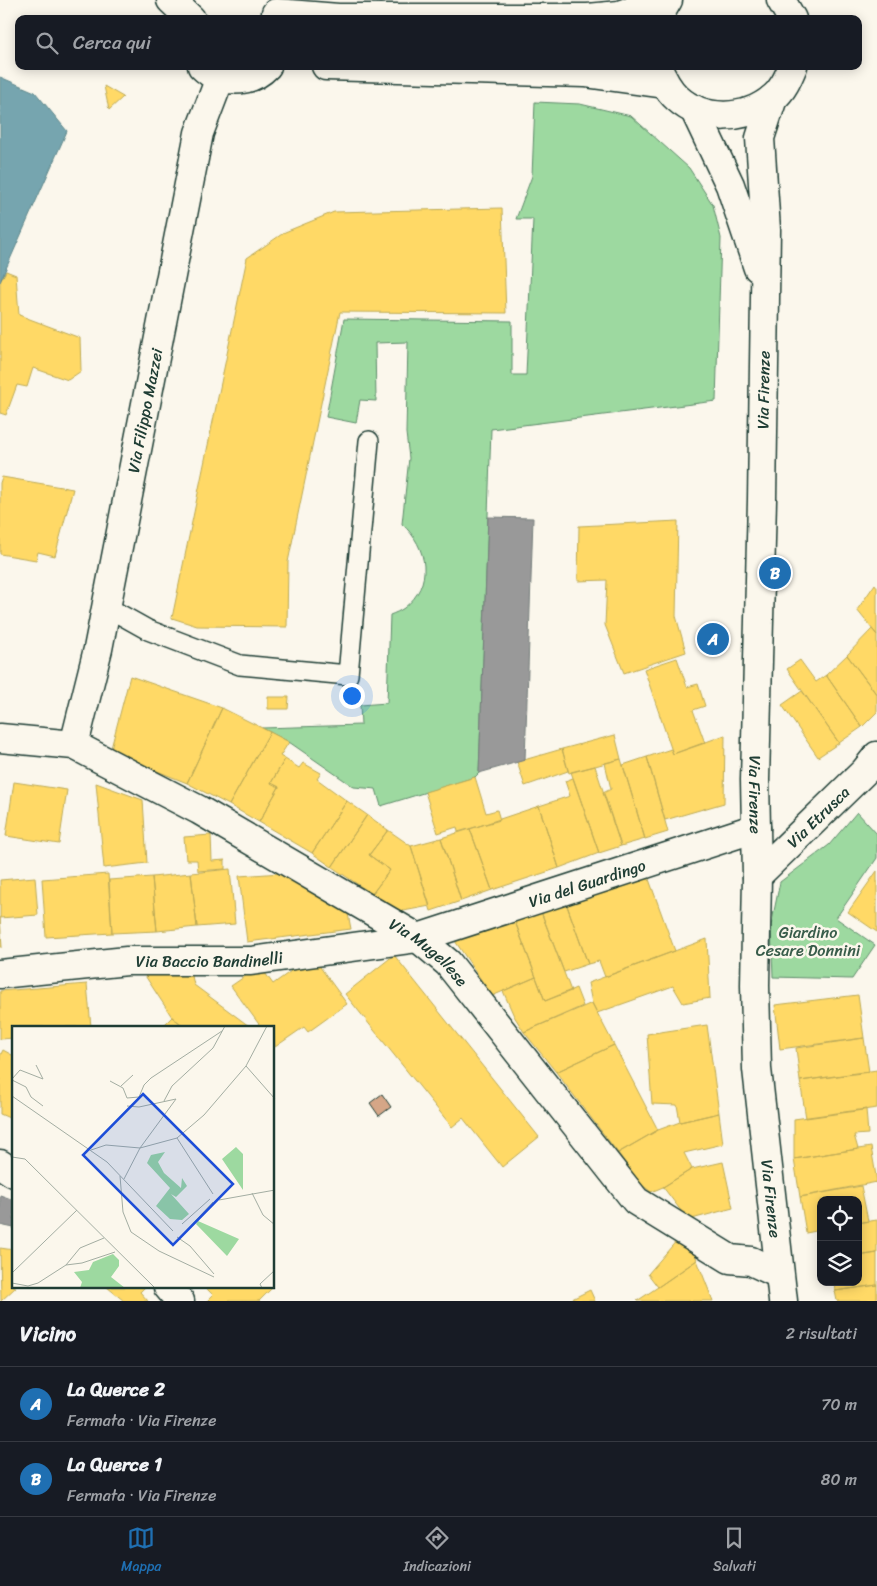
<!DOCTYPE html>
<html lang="it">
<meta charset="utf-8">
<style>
body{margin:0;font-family:Sriracha,sans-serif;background:#242831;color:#f1f3f6}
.controls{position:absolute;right:15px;bottom:15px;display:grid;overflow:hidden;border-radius:10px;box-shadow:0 2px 12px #0003}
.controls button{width:45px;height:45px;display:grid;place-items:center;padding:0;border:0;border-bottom:1px solid #363941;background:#171b24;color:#f1f3f6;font:25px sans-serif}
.you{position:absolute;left:351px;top:695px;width:18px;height:18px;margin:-12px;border:4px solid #fff;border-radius:50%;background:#1a73e8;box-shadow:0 0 0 8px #1a73e833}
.badge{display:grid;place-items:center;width:32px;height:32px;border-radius:50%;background:#1f6fb2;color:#fff;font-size:16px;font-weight:700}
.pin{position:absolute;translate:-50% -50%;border:2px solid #fff;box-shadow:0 1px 5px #0006}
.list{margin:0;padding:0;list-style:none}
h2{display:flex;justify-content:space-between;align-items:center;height:65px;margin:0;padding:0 20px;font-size:21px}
h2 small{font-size:16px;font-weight:400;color:#9ea1a6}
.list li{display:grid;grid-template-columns:32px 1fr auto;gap:15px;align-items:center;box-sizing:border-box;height:75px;padding:0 20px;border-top:1px solid #363941}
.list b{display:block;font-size:19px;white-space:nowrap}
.list p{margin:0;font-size:16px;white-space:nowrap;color:#9ea1a6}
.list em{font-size:16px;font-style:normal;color:#9ea1a6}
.icon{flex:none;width:28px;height:28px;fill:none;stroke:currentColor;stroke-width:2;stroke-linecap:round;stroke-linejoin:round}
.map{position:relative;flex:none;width:877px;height:1301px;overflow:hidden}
.search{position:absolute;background:#171b24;box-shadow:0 2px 12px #0003;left:15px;right:15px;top:15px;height:55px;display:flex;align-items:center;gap:12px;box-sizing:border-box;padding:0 18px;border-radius:10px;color:#9ea1a6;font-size:19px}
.sheet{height:215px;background:#171b24}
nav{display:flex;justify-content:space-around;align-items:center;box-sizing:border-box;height:70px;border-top:1px solid #363941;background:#171b24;font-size:14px;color:#9ea1a6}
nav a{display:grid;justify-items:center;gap:2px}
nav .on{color:#1f6fb2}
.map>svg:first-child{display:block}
.green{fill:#9dd9a0;stroke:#5e8b6a}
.homes{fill:#ffd966;stroke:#bcaa57}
.public{fill:#76a5af;stroke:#5c868a}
.industry{fill:#999;stroke:#747d7b}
.building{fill:#d5a687;stroke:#1f3d34}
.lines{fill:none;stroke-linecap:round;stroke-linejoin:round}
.lane-casing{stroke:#1f3d34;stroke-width:22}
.street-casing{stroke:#1f3d34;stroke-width:31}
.secondary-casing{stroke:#1f3d34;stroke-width:31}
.lane{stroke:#fbf7ec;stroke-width:19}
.street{stroke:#fbf7ec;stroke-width:28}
.secondary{stroke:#fbf7ec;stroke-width:28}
.labels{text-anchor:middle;stroke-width:5;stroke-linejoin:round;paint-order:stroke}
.street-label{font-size:16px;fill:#1f3d34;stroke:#fbf7ec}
.park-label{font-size:16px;fill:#385c4a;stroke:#fbf7ec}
.inset-road{fill:none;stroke:#a3ada2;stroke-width:1}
.view{fill:#1d4ed8;fill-opacity:0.15;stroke:#1d4ed8;stroke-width:2.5}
.inset-edge{fill:none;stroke:#1f3d34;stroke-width:2.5}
</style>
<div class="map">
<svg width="877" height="1301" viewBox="0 0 877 1301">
<rect width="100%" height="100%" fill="#fbf7ec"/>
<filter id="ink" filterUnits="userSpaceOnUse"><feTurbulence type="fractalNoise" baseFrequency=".02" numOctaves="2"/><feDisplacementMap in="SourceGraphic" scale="10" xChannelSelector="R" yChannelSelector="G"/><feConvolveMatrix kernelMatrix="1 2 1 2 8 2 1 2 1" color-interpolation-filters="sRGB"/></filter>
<g filter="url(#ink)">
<!-- green -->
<path class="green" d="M535,102L580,104L631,116L689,168L713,205L721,238L716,401L491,429L479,773L475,777L381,806L376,789L354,787L289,742L262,728L361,725L360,705L387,703L390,615C395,613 400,611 404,608C434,585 428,547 402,524L409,458L406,433L408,342L375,343L376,401L360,400L356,423L326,417L344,319L512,321V375H526L533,219H516L532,176Z
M857,812L877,834V858L836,918L875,945L852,979L773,977L771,926L780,882L829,845Z"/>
<!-- homes -->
<path class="homes" d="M104,86L123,97L109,110Z
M502,208L506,313L340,312L288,562L287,627L197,626L172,618L247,258L285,232L334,212Z
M6,271L16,275L19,315L80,338L81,371L68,380L33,368L27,387L17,385L6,415L0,413V282Z
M2,477L73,489L55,556L38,552L36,560L0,554V483Z
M678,521L676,616L686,652L624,673L605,625L607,580L578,581L579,526Z
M875,584L877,587V635L857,610Z
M872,629L877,635V695L847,655Z
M847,655L877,695V712L862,727L826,675Z
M677,658L687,687L698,684L705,706L693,710L705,743L673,754L644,669Z
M800,660L816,682L826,675L862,727L839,743L787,669Z
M130,676L222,708L187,783L110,752Z
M802,691L839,743L818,757L782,705Z
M268,697H289L288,709H268Z
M222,708L270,732L229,805L187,783Z
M270,732L289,742L280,756L285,759L271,783L279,787L259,822L229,805Z
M615,735L621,759L569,773L562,749Z
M725,735L724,803L665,820L647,757L671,749L673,754Z
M562,749L568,771L525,786L517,762Z
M647,757L668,832L645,839L623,765Z
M285,759L299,768L303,763L321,773L317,779L347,801L312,853L259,822L279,787L271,783Z
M621,759L645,839L621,846L603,793L611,789L605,763Z
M595,766L621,846L599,853L571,772Z
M475,777L486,813L497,810L500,820L458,832L457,827L438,833L425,792Z
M573,778L599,853L559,868L539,806L570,796L565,781Z
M14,782L67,790L59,844L6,836Z
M96,783L143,800L147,863L104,868Z
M347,801L367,815L332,867L312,853Z
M539,806L559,868L492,890L470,829Z
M367,815L388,830L369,855L390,870L372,894L332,867Z
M470,829L492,890L461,901L441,838Z
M388,830L411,846L430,906L398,912L372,894L390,870L369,855Z
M211,835L212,861L225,860V869L198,871L197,860H186L184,837Z
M441,838L461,901L431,911L411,846Z
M230,869L235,924L197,927L191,873Z
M646,871L675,951L605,977L599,961L588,964L565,900Z
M877,871V932L848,912Z
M295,872L346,903L351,929L247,942L239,876Z
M191,873L197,927L157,931L152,877Z
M108,874L112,933L46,937L42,879Z
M35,877L38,915L0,918L2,947H0V880Z
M152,877L157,931L112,933L109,880Z
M565,900L588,964L564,972L540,909Z
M540,909L571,991L545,1001L514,919Z
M514,919L536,977L492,996L453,938Z
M707,939L710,998L683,1003L673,986L597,1013L592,1003L588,983Z
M394,955L539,1137L502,1167L463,1118L452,1127L345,994Z
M312,956L347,1004L308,1032L304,1027L275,1047L274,1027H261L231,986L260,966L273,984Z
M190,967L194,985L249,1026L248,1027H185L172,1017L140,968Z
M536,977L545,1001L576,988L583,1006L524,1032L514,1016L503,991Z
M87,984L91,1027H14V1038L0,1039V991Z
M858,995L864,1038L780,1049L775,1005Z
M592,1003L614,1045L556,1072L524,1032Z
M172,1017L185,1027H162Z
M707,1025L719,1113L680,1122L677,1105L652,1104L647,1034Z
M864,1038L869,1072L800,1081L796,1048Z
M614,1045L658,1130L618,1153L556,1072Z
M3,1050L14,1056V1120L0,1114V1056Z
M877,1070V1108L806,1118L800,1081Z
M866,1109L868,1134L854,1135L858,1149L794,1159V1119Z
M719,1113L723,1144L684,1153L692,1169L663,1187L651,1192L641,1184L618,1153L658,1130L680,1122Z
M871,1147L877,1182L800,1197L794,1159Z
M723,1162L733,1208L688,1220L663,1187L692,1169Z
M861,1186L868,1221L858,1223V1200H821V1230L806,1233L800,1197Z
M877,1220V1253L858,1256V1223Z
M678,1239L694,1251L697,1260L658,1287L648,1274Z
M0,1248L14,1250V1287H16L1,1301Z
M877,1253V1285L835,1291L834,1282H858V1256Z
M697,1260L713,1301H637L658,1287Z
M877,1285V1301H837L835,1291Z
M107,1287H145L140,1292L148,1301H124Z
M205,1287H273L259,1301H207L213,1295Z
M590,1290L595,1301H570V1300Z"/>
<!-- public -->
<path class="public" d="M0,77L35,92L67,131L0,282Z"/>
<!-- industry -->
<path class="industry" d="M488,517L533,518L525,760L479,773Z
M0,1195L14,1200V1228L0,1225Z"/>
<!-- building -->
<path class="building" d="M382,1094L391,1107L379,1116L370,1103Z"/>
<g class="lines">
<defs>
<path id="lane" d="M105,606L148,630L240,665L348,675L369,441"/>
<g id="street">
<path d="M171,0L191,19"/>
<path d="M276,13L338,18H588L619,15L663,0"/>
<path d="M202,66C220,84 250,84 267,66"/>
<path d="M326,66L585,73L665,84"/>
<path id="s1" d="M0,738L74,745L199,810L418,938L448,963L636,1201L730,1259L751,1261L779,1274"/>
<path id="s2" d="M74,745L98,649L199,133L220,78"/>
<path id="s3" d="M757,876L865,771L877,756"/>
<path id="s4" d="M0,974L127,961H251L418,938L756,828"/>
<path d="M0,1164L14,1173"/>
<path d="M168,1287L180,1301"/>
</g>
<g id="secondary">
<path d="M781,0L792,19"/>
<path d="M657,19L668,0"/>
<path d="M657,66C662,78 667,89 677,98C703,122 746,121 773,98C783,90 788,78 793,66"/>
<path id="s5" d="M773,98L760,138L766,230L762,500L755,780L757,876L755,985L757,1069L783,1301"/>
<path d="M694,109L730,185L758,268"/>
</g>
</defs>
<!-- lane casing -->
<use href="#lane" class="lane-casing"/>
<!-- street casing -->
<use href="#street" class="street-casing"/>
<!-- secondary casing -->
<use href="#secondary" class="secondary-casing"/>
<!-- lane -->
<use href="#lane" class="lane"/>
<!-- street -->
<use href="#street" class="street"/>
<!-- secondary -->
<use href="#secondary" class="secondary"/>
</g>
</g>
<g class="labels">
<!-- street labels -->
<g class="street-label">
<text transform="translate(763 390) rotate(-89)" y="6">Via Firenze</text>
<text dy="6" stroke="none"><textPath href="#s2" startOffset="342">Via Filippo Mazzei</textPath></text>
<text dy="6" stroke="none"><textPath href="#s5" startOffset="699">Via Firenze</textPath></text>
<text dy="6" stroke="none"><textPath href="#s3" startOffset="85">Via Etrusca</textPath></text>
<text dy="6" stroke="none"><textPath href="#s4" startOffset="598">Via del Guardingo</textPath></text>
<text dy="6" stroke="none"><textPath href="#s1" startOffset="486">Via Mugellese</textPath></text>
<text dy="6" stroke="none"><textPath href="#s4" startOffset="210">Via Baccio Bandinelli</textPath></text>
<text dy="6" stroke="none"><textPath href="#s5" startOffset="1104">Via Firenze</textPath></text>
</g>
<!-- park labels -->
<g class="park-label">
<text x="808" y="938">Giardino<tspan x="808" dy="18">Cesare Donnini</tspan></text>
</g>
</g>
<!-- overview -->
<g transform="translate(12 1026)">
<rect width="262" height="262" fill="#fbf7ec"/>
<path d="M224,121L231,128V164L210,133ZM153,126L146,136L152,147L169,162L170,152L175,160L164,171L159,168L177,188L170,194L158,193L144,180L158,162L135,137L139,129ZM186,195L227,213L215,230L184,198ZM101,228L107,234V240L99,251L113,262H68L70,256L62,246L77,244L81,236Z" fill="#9dd9a0"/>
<path class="inset-road" d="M234,40L263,73M0,53L8,44L31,53L24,39M0,54L14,61L19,71L31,80M98,55L111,62L115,72L127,71M109,60L121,49M0,70L95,136L161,205M127,71L132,59L139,52L210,5M152,75L160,60L201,22L213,0M165,112L201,168M79,124L94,119L128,122L165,112L192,89L234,40L255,0M0,131L13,133L143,262M108,150L111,186L119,206L147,225L202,251M112,153L128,122L164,73L127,81L115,80M240,167L251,189L263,199M207,174L263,164M170,198L198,173M175,204L201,176M165,211L178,220L202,248M54,239L70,237L103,226M0,247L65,184M0,257L16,260L26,257L54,239L68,222L92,212M250,262L248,258L263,244"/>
<path class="view" d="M131,68L221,158L161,219L71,129Z"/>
<rect width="262" height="262" class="inset-edge"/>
</g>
</svg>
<div class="controls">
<button><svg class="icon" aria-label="locate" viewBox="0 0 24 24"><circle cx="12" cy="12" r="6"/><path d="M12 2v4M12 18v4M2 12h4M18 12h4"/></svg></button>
<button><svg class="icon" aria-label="layers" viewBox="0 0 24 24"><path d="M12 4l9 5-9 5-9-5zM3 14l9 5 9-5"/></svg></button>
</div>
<div class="you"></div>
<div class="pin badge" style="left:713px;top:639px">A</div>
<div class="pin badge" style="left:775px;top:573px">B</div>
<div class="search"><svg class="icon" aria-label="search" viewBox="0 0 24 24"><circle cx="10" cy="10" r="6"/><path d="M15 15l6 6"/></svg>Cerca qui</div>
</div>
<section class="sheet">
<h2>Vicino<small>2 risultati</small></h2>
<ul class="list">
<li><span class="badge">A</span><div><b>La Querce 2</b><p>Fermata · Via Firenze</p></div><em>70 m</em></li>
<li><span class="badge">B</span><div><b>La Querce 1</b><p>Fermata · Via Firenze</p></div><em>80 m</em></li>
</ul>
</section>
<nav>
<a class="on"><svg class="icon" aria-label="map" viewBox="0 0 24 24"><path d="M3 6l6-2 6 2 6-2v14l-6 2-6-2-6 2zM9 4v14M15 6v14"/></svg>Mappa</a>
<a><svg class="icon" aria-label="directions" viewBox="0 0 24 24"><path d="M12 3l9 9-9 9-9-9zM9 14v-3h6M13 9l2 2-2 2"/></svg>Indicazioni</a>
<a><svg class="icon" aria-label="saved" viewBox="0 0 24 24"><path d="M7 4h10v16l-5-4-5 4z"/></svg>Salvati</a>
</nav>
